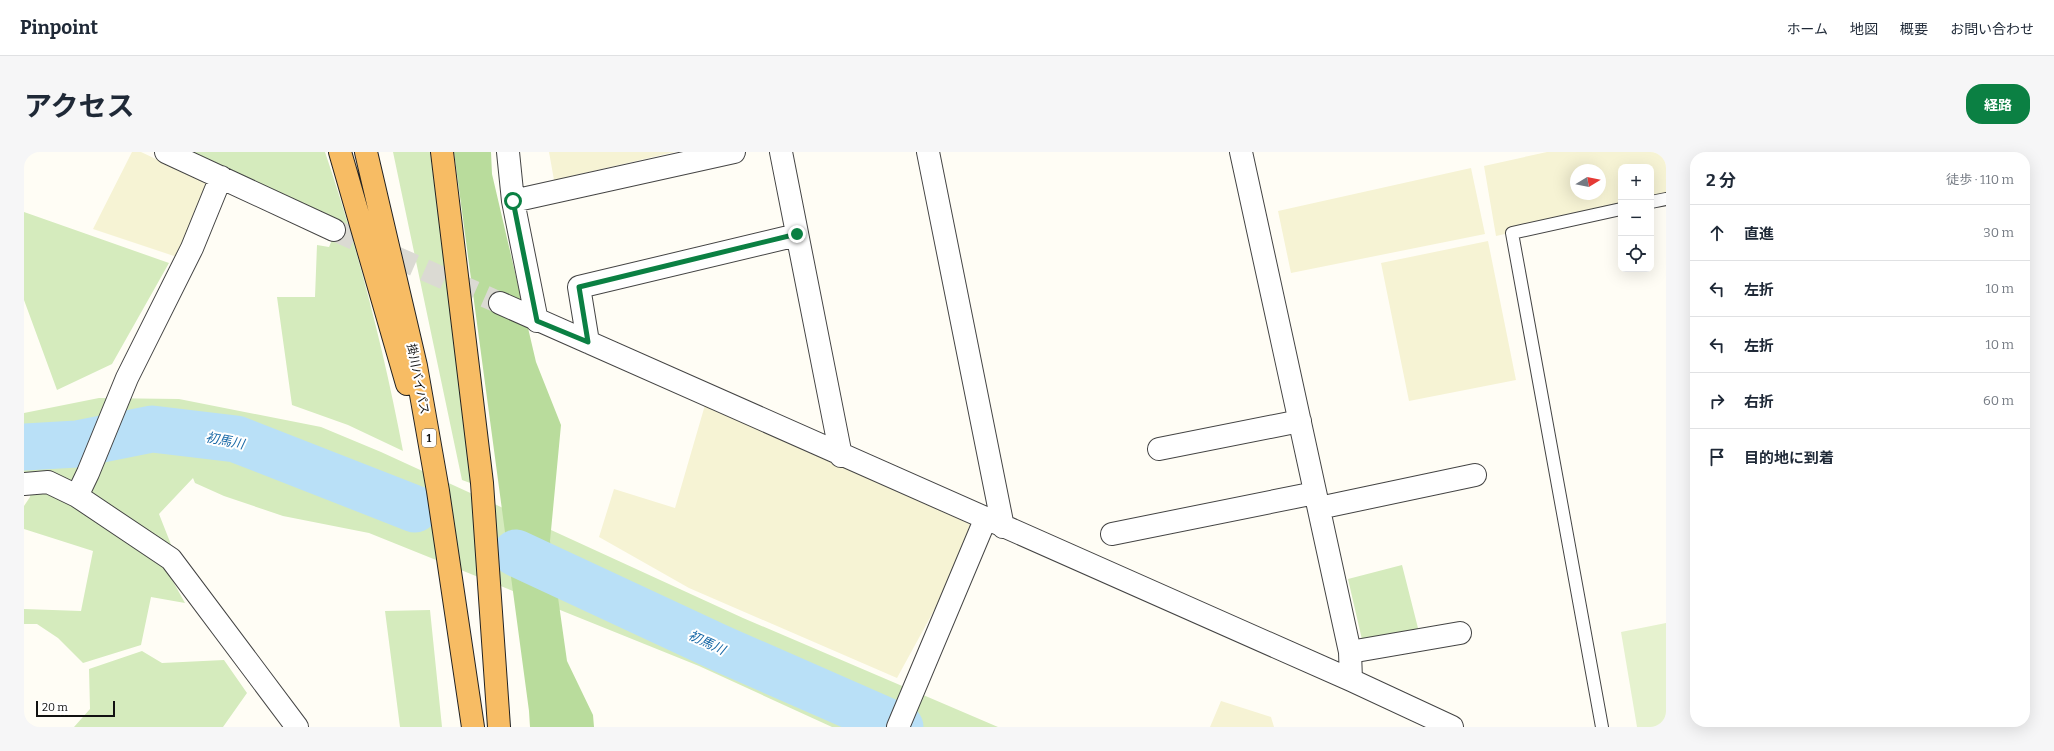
<!DOCTYPE html>
<html lang="ja">
<meta charset="utf-8">
<style>
body{margin:0;font-family:Bitter,"Noto Sans JP",serif;background:#f6f6f7;color:#1f2937}
.controls{position:absolute;right:12px;top:12px;display:grid;overflow:hidden;border-radius:8px;box-shadow:0 4px 16px #0002}
.controls button{width:36px;height:36px;display:grid;place-items:center;padding:0;border:0;border-bottom:1px solid #e0e1e3;background:#fff;color:#1f2937;font:20px sans-serif}
.compass{position:absolute;left:1546px;top:12px;width:36px;height:36px;border-radius:50%;background:#fff;box-shadow:0 4px 16px #0002;rotate:80deg}
.scale{position:absolute;left:12px;bottom:10px;width:79px;box-sizing:border-box;padding-left:4px;border:2px solid #111;border-top:0;font-size:11px;line-height:14px;white-space:nowrap;color:#111;-webkit-text-stroke:3px #fff;paint-order:stroke}
.stop{position:absolute;width:12px;height:12px;margin:-9px;border:3px solid #0b8043;border-radius:50%;background:#fff}
.stop.end{background:#0b8043;border-color:#fff;box-shadow:0 1px 4px #0008}
.list{margin:0;padding:0;list-style:none}
h2{display:flex;justify-content:space-between;align-items:center;height:52px;margin:0;padding:0 16px;font-size:17px}
h2 small{font-size:13px;font-weight:400;color:#747a83}
.list li{display:grid;grid-template-columns:26px 1fr auto;gap:12px;align-items:center;box-sizing:border-box;height:56px;padding:0 16px;border-top:1px solid #e0e1e3}
.list b{display:block;font-size:15px;white-space:nowrap}
.list em{font-size:13px;font-style:normal;color:#747a83}
.icon{flex:none;width:22px;height:22px;fill:none;stroke:currentColor;stroke-width:2;stroke-linecap:round;stroke-linejoin:round}
.map{position:relative;flex:none;width:1642px;height:575px;overflow:hidden;border-radius:16px}
header{display:flex;align-items:center;gap:24px;box-sizing:border-box;height:56px;padding:0 20px;background:#fff;border-bottom:1px solid #e0e1e3}
header strong{font-size:19px}
nav{display:flex;gap:22px;margin-inline-start:auto;font-size:14px}
.intro{display:flex;align-items:center;justify-content:space-between;box-sizing:border-box;height:96px;padding:0 24px}
h1{margin:0;font-size:28px}
.button{padding:10px 18px;border-radius:16px;background:#0b8043;color:#fff;font-size:14px;font-weight:700}
main{display:flex;gap:24px;padding:0 24px}
aside{flex:1;background:#fff;border-radius:16px;box-shadow:0 4px 16px #0002}
.map>svg:first-child{display:block}
.farmland{fill:#f6f3d4;fill-rule:evenodd}
.green{fill:#d5ebbd}
.forest{fill:#b9dc9c}
.pitch{fill:#e6f2cf}
.lines{fill:none;stroke-linecap:round;stroke-linejoin:round}
.river{stroke:#b9e0f7;stroke-width:47}
.minor-tunnel{stroke:#dbdad3;stroke-width:22;stroke-dasharray:22 11;stroke-linecap:butt}
.service-casing{stroke:#444;stroke-width:14}
.minor-casing{stroke:#444;stroke-width:24}
.trunk-casing{stroke:#222;stroke-width:24}
.service{stroke:#fff;stroke-width:12}
.minor{stroke:#fff;stroke-width:22}
.trunk{stroke:#f7bc64;stroke-width:22}
.route{stroke:#0b8043;stroke-width:5}
.labels{text-anchor:middle;stroke-width:4;stroke-linejoin:round;paint-order:stroke}
.shield{fill:#fff;stroke:#585858;stroke-width:1}
.shield-label{font-size:11px;font-weight:bold;fill:#111}
.street-label{font-size:12px;fill:#111;stroke:#fff}
.water-label{font-size:13px;font-style:italic;fill:#1768a6;stroke:#fff}
</style>
<header>
<strong>Pinpoint</strong>
<nav><a>ホーム</a><a>地図</a><a>概要</a><a>お問い合わせ</a></nav>
</header>
<div class="intro"><h1>アクセス</h1><a class="button">経路</a></div>
<main>
<div class="map">
<svg width="1642" height="575" viewBox="0 0 1642 575">
<rect width="100%" height="100%" fill="#fffdf5"/>
<!-- farmland -->
<path class="farmland" d="M108,0H117L183,31L153,105L69,77Z
M525,0H651L530,28Z
M1523,0H1642V46L1627,49V15H1597V56L1472,84L1460,14ZM1552,18H1576V42H1552Z
M1447,16L1461,82L1267,121L1254,59Z
M1464,89L1492,228L1385,249L1357,111Z
M681,253L955,376L873,526L665,436L575,385L590,337L651,356Z
M1197,549L1247,565L1250,575H1186Z"/>
<!-- green -->
<path class="green" d="M152,0H301C334,97 360,198 379,299L324,273L268,253L253,145H291L293,93L305,95L314,74Z
M369,0H406L449,332L438,328Z
M0,60L145,111L88,212L33,238L0,148Z
M75,246L155,247L297,275L357,300L719,466L974,575H808L675,514L345,381L259,364L200,344L171,331L169,326L135,362L159,423L141,415L161,451L127,445L117,493L59,511L34,486L13,472H0V457L57,459L69,399L0,377V354L6,345L7,336L0,344V261Z
M1378,413L1395,480L1339,492L1324,427Z
M406,458L418,575H376L361,459Z
M118,499L138,511L200,508L223,541L199,575H50L66,557L65,517Z"/>
<!-- forest -->
<path class="forest" d="M430,0H467L468,22L512,210L537,273L526,389L543,509L569,563L570,575H506L505,559Z"/>
<!-- pitch -->
<path class="pitch" d="M1642,471V575H1613L1597,480Z"/>
<g class="lines">
<!-- river -->
<path class="river" d="M0,295L53,292L128,277L212,287L391,357
M492,401L698,497L876,575"/>
<!-- minor-tunnel -->
<path class="minor-tunnel" d="M310,78L476,151"/>
<defs>
<path id="service" d="M1627,50L1642,47
M1578,575L1488,81L1597,57"/>
<path id="minor" d="M142,0L310,78
M484,0L489,49L513,169
M757,0L817,304
M904,0L979,375
M1217,0L1326,500L1327,528
M197,25L168,96L103,226L64,321L53,344L147,407L273,575
M489,49L710,0
M476,151L1327,528L1428,575
M564,190L555,135L773,83
M1135,297L1276,269
M0,332L24,330L53,344
M1295,356L1451,323
M1088,382L1291,341
M1326,500L1436,481
M874,575L961,368"/>
<path id="trunk" d="M316,0L383,232
M342,0L392,214L414,339L449,575
M418,0L458,331L475,575"/>
</defs>
<!-- service casing -->
<use href="#service" class="service-casing"/>
<!-- minor casing -->
<use href="#minor" class="minor-casing"/>
<!-- trunk casing -->
<use href="#trunk" class="trunk-casing"/>
<!-- service -->
<use href="#service" class="service"/>
<!-- minor -->
<use href="#minor" class="minor"/>
<!-- trunk -->
<use href="#trunk" class="trunk"/>
</g>
<g class="lines">
<!-- route -->
<path class="route" d="M489,49L513,169L564,190L555,135L773,82"/>
</g>
<g class="labels">
<!-- shield labels -->
<rect class="shield" x="398" y="277" width="14" height="18" rx="3"/>
<g class="shield-label">
<text x="405" y="290">1</text>
</g>
<!-- street labels -->
<g class="street-label">
<text transform="translate(394 227) rotate(79)" y="4">掛川バイパス</text>
</g>
<!-- water labels -->
<g class="water-label">
<text transform="translate(201 288) rotate(11)" y="5">初馬川</text>
<text transform="translate(683 490) rotate(25)" y="5">初馬川</text>
</g>
</g>
</svg>
<div class="controls">
<button>+</button>
<button>−</button>
<button><svg class="icon" aria-label="locate" viewBox="0 0 24 24"><circle cx="12" cy="12" r="6"/><path d="M12 2v4M12 18v4M2 12h4M18 12h4"/></svg></button>
</div>
<svg class="compass" viewBox="-18 -18 36 36"><path d="M0-13l5 13h-10z" fill="#e53935"/><path d="M0 13l5-13h-10z" fill="#747a83"/></svg>
<div class="scale">20 m</div>
<div class="stop" style="left:489px;top:49px"></div>
<div class="stop end" style="left:773px;top:82px"></div>
</div>
<aside>
<h2>2 分<small>徒歩 · 110 m</small></h2>
<ul class="list">
<li><svg class="icon" aria-label="ahead" viewBox="0 0 24 24"><path d="M12 20V5M6 11l6-6 6 6"/></svg><div><b>直進</b></div><em>30 m</em></li>
<li><svg class="icon" aria-label="left" viewBox="0 0 24 24"><path d="M17 20v-9H6M10 6l-5 5 5 5"/></svg><div><b>左折</b></div><em>10 m</em></li>
<li><svg class="icon" aria-label="left" viewBox="0 0 24 24"><path d="M17 20v-9H6M10 6l-5 5 5 5"/></svg><div><b>左折</b></div><em>10 m</em></li>
<li><svg class="icon" aria-label="right" viewBox="0 0 24 24"><path d="M7 20v-9h11M14 6l5 5-5 5"/></svg><div><b>右折</b></div><em>60 m</em></li>
<li><svg class="icon" aria-label="arrive" viewBox="0 0 24 24"><path d="M6 21V4h12l-3 4 3 4H6"/></svg><div><b>目的地に到着</b></div></li>
</ul>
</aside>
</main>
